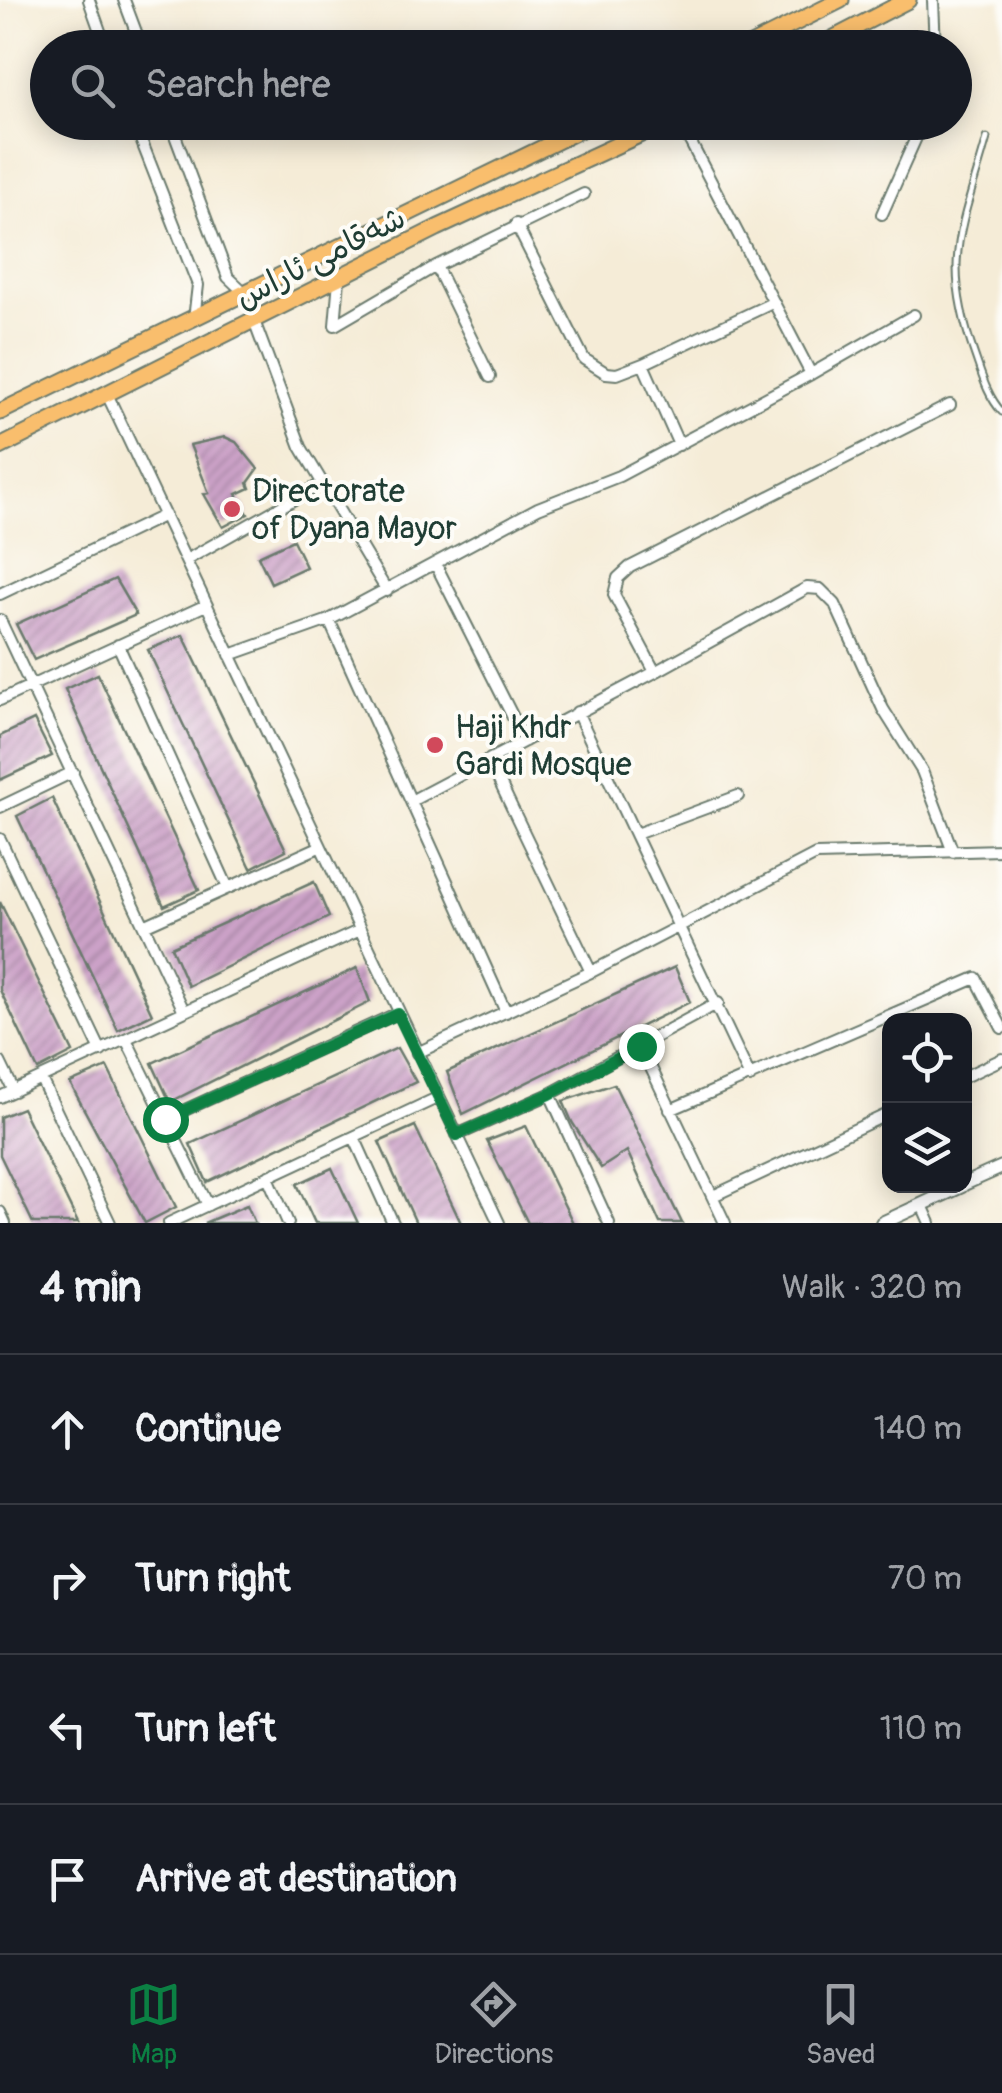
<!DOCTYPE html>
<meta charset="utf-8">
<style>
body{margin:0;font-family:Pangolin,"Playpen Sans Arabic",sans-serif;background:#20242c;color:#f1f3f6}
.controls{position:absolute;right:30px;bottom:30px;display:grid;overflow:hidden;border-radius:20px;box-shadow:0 5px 25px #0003}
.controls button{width:90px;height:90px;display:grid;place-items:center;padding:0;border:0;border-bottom:2px solid #363941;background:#171b24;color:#f1f3f6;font:50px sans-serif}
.stop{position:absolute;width:30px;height:30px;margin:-22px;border:8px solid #0b8043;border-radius:50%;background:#fff}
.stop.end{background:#0b8043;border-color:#fff;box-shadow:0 2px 10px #0008}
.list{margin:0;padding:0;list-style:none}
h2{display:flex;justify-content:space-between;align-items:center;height:130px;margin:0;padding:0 40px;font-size:42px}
h2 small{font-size:32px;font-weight:400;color:#9ea1a6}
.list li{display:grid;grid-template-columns:65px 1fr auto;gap:30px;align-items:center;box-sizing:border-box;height:150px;padding:0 40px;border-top:2px solid #363941}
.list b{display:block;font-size:38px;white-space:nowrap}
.list em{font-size:32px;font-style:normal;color:#9ea1a6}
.icon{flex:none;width:55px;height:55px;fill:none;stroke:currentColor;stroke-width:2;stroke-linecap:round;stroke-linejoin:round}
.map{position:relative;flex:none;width:1002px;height:1223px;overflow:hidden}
.search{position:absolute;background:#171b24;box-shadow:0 5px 25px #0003;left:30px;right:30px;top:30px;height:110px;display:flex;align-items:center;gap:25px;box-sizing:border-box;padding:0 35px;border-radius:55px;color:#9ea1a6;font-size:38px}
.sheet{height:730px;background:#171b24}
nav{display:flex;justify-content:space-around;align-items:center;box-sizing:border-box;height:140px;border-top:2px solid #363941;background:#171b24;font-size:28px;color:#9ea1a6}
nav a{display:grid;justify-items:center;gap:5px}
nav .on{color:#0b8043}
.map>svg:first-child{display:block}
.building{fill:url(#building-hatch)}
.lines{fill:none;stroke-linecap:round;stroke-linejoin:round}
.service-casing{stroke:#6a7a6d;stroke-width:9}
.minor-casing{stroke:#6a7a6d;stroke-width:14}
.tertiary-casing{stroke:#6a7a6d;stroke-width:16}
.primary-casing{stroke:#6a7a6d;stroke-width:19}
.service{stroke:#fff;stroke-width:5}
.minor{stroke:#fff;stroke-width:10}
.tertiary{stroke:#fff;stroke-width:12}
.primary{stroke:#f9be6d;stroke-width:15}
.route{stroke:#0b8043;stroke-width:12}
.poi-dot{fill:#d1495b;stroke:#fdfcf7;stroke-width:4}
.labels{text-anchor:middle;stroke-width:8;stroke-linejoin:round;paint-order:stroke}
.street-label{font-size:32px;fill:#1f3d34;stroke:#fdfcf7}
.poi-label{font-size:32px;fill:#1f3d34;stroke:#fdfcf7;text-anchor:start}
</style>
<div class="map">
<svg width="1002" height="1223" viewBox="0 0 1002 1223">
<defs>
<pattern id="building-hatch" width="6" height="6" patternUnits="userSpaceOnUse" patternTransform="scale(2.5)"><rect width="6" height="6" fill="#cca2c8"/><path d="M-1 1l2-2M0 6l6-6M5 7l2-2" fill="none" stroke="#a585a3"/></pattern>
</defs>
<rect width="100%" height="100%" fill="#fdfcf7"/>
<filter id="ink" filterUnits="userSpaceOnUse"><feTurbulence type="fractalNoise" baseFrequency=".01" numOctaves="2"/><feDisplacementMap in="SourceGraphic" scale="20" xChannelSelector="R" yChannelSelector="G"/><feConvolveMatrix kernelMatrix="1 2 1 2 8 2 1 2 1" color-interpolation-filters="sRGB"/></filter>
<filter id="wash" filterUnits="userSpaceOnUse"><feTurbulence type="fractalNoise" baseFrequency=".0048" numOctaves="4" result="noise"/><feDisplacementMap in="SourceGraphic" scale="40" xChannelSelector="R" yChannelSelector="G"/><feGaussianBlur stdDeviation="2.25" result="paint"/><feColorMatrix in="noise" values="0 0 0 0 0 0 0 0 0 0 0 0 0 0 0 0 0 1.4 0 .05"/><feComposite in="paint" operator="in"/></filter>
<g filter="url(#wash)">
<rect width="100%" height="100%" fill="#f5ecd7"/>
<g id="blocks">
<!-- building -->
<path class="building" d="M225,437L236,442L258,469L248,483L250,488L237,494L248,514L223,527L204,494L209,493L190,445Z
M293,540L306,567L271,583L258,556Z
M115,579L136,615L34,660L16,624Z
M183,635L286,850L251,868L148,650Z
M98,674L199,890L164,906L65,689Z
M34,720L52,756L0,780V736Z
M52,798L152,1014L118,1030L17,816Z
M314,882L329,917L188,986L171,947Z
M0,902L73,1052L38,1070L0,990Z
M675,967L690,1002L463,1114L447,1072Z
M357,968L370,1002L170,1102L152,1063Z
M397,1048L416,1082L207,1182L190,1144Z
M107,1067L176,1207L145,1223L70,1083Z
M614,1084L682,1223H660L627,1151L601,1168L572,1122L563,1101Z
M22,1108L78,1223H33L0,1155V1117Z
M415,1126L461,1223H416L379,1142Z
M526,1126L573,1223H528L487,1141Z
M332,1168L358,1223H315L297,1184Z
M247,1205L255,1223H204Z"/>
</g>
</g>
<g filter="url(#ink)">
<use href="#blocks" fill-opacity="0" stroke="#6a7a6d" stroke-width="2.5"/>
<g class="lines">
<defs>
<path id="service" d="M987,138C961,231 941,261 975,356C982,376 988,397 1002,412"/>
<path id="minor" d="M89,0L106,48
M124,0L142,48
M933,0L935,48
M134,122L198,285L194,319
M170,122L228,277L246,294
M882,214L923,122
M516,224L584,359L606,373L617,374L643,364L772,303
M436,266L490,377
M254,321L301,447L387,591
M335,325L436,266L584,194
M335,325L339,280
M643,364L679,445
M811,374L914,315
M107,394L499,1223
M188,559L321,484
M436,565L525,741
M0,594L165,515
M0,620L184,1011
M329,620L506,1012
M118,645L228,888
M230,655L329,620L538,508L619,476L811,374L680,122
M655,672L807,588L820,589L835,604L883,709L922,771L953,852
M0,700L206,605
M577,712L750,1077
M489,760L591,972
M411,801L655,672L614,595L618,578L630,567L950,405
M0,807L73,772
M636,834L738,796
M0,839L101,1051
M144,926L319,847
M126,1039L208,1205
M641,1047L725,1223
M417,1053L591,972L816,855L1002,850
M0,1062L14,1091
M964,1077L1002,1059
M41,1079L110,1223
M550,1094L609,1223
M0,1097L358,931
M670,1110L976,978L1002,1028
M165,1119L398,1013
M457,1135L550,1094L718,1003
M354,1137L393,1223
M268,1177L288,1223
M713,1196L890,1113
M922,1205L930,1223
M0,1212L5,1223
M169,1223L439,1097"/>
<path id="tertiary" d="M964,1184L1002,1167
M882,1223L962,1186"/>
<path id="primary" d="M745,48L841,0
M815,48L908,0
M0,412L596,122
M0,447L437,228L667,122"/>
</defs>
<!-- service casing -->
<use href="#service" class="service-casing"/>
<!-- minor casing -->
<use href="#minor" class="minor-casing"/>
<!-- tertiary casing -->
<use href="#tertiary" class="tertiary-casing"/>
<!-- primary casing -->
<use href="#primary" class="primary-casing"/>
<!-- service -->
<use href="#service" class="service"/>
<!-- minor -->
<use href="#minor" class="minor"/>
<!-- tertiary -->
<use href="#tertiary" class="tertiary"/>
<!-- primary -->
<use href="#primary" class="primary"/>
</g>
</g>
<g class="lines" filter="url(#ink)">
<!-- route -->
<path class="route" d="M165,1119L398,1014L457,1135L550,1094L641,1046"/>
</g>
<!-- markers -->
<g class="poi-dot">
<circle cx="232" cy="509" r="10"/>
<circle cx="435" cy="745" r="10"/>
</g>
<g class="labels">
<!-- street labels -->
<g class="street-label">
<text transform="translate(320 257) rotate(-27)" y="11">شەقامی ئاراس</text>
</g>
<!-- poi labels -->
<g class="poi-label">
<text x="252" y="502">Directorate<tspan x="252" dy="37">of Dyana Mayor</tspan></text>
<text x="455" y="738">Haji Khdr<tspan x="455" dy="37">Gardi Mosque</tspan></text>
</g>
</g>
</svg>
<div class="controls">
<button><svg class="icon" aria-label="locate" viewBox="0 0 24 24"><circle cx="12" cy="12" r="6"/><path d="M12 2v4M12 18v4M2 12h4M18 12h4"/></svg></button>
<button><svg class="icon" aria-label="layers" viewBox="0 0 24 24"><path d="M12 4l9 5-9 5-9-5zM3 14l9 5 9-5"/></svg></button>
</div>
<div class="stop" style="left:165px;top:1119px"></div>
<div class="stop end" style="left:641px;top:1046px"></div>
<div class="search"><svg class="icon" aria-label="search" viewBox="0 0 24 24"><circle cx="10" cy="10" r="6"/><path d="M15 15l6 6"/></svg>Search here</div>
</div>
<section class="sheet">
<h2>4 min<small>Walk · 320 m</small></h2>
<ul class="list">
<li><svg class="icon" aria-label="ahead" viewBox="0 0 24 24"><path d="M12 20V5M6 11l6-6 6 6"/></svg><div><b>Continue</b></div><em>140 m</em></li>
<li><svg class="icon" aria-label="right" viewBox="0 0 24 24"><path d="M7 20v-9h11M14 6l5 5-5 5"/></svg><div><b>Turn right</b></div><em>70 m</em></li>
<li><svg class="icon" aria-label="left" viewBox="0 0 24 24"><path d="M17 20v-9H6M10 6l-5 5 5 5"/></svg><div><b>Turn left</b></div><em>110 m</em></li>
<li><svg class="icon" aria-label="arrive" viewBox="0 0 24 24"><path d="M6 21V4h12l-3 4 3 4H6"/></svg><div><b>Arrive at destination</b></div></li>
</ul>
</section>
<nav>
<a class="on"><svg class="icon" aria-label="map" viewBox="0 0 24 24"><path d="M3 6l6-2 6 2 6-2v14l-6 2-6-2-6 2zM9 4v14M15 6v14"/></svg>Map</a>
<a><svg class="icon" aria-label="directions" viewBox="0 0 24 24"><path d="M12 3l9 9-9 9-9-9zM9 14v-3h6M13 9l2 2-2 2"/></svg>Directions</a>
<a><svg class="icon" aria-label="saved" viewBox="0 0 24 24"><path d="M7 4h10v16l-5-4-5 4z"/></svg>Saved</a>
</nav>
